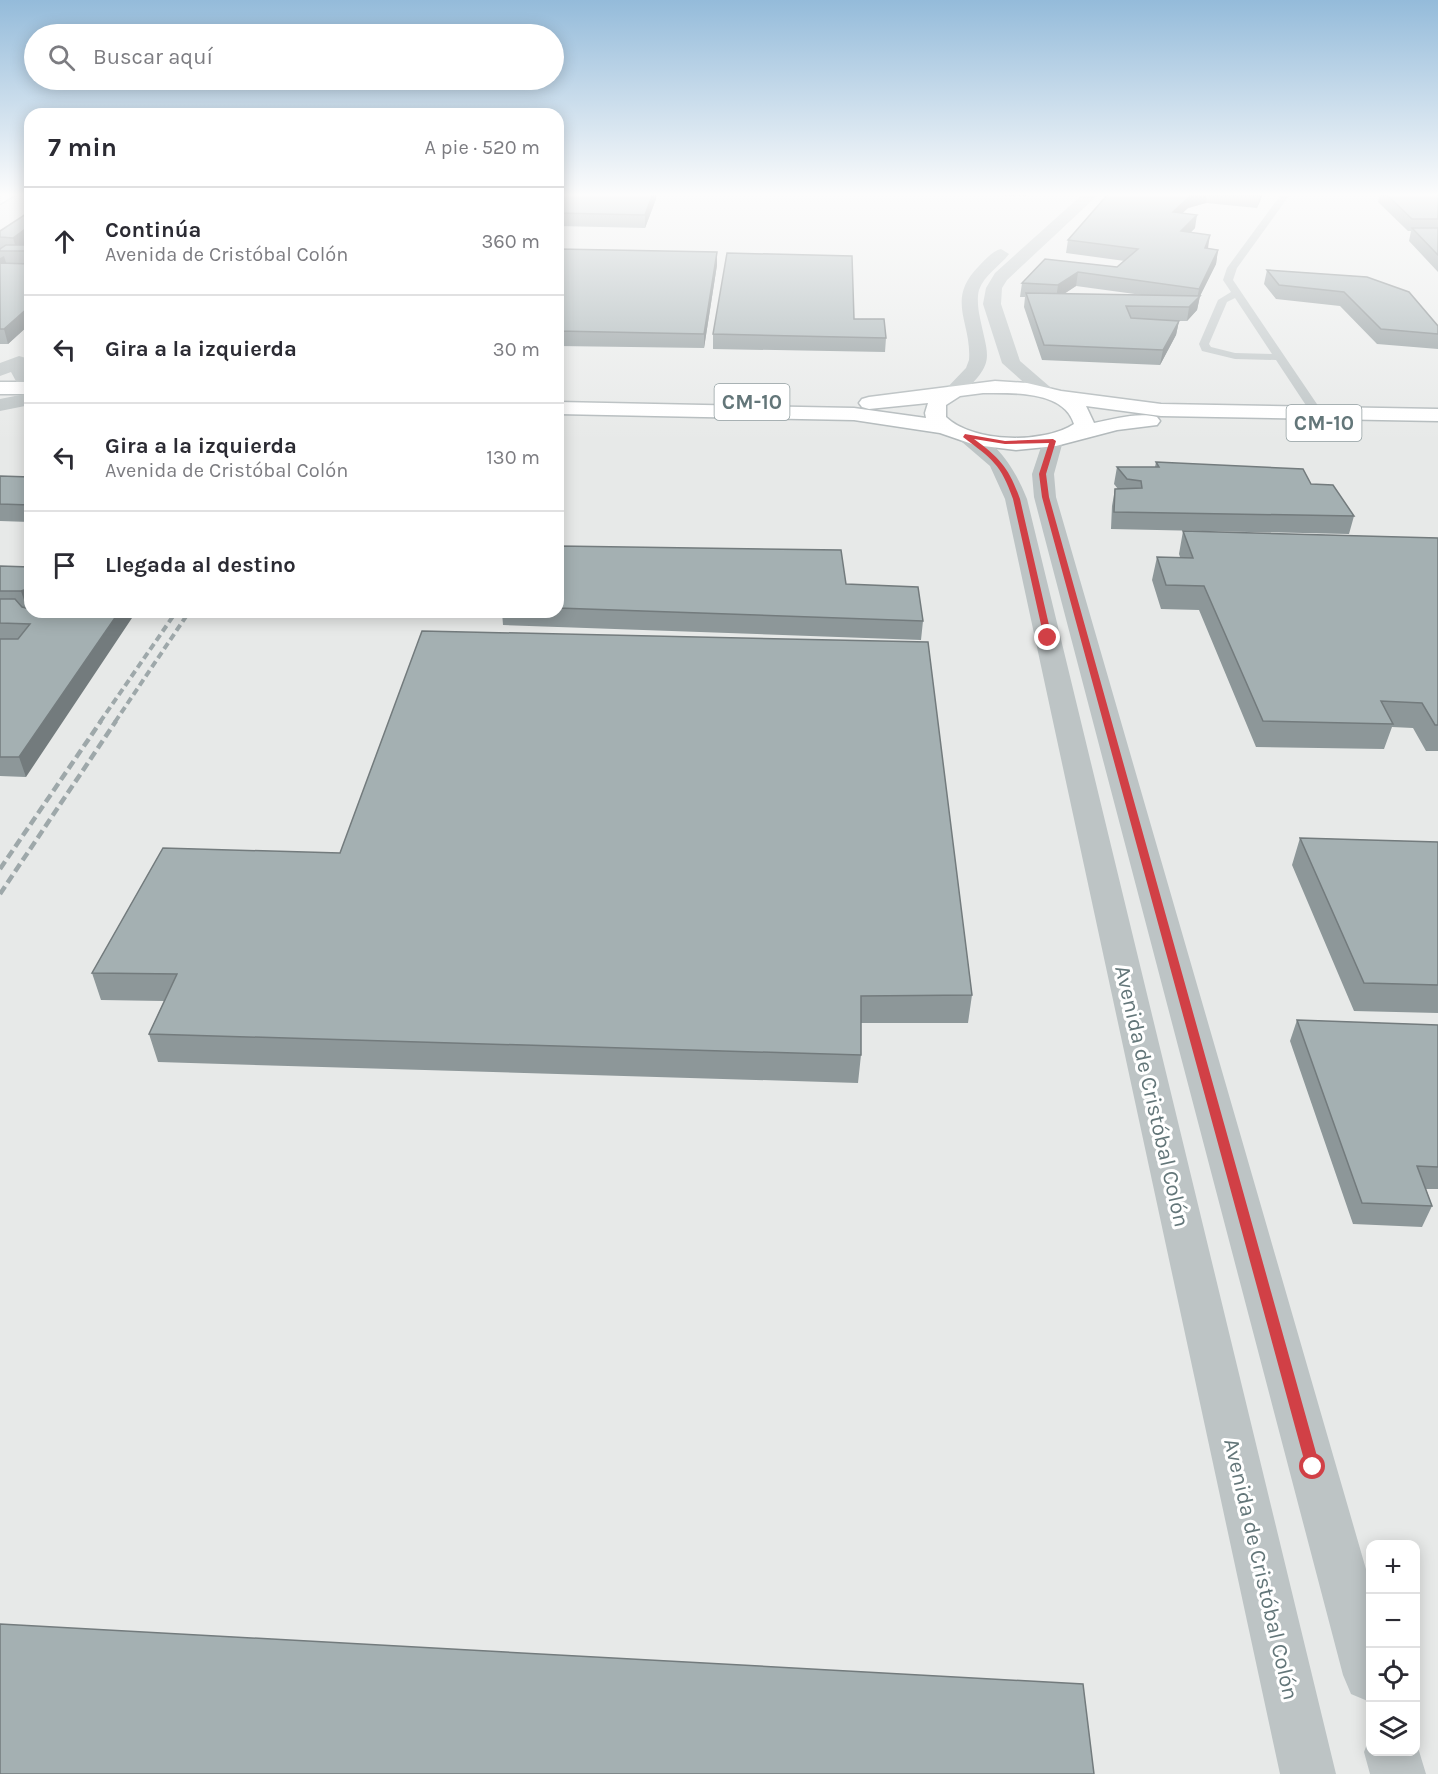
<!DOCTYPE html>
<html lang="es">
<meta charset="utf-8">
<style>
body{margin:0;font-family:Karla,sans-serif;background:#f7f7f7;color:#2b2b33}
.controls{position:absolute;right:18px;bottom:18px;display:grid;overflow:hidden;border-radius:12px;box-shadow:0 3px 15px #0003}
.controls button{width:54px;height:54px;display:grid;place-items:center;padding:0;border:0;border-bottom:2px solid #e1e1e2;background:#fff;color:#2b2b33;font:30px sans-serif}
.stop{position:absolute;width:18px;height:18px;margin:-14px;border:4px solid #d14046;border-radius:50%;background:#fff}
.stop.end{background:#d14046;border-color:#fff;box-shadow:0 2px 6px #0008}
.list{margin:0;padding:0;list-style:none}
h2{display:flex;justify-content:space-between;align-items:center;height:78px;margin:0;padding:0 24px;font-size:26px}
h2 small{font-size:20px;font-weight:400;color:#7c7c81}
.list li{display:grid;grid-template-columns:39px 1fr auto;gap:18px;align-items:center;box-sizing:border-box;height:108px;padding:0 24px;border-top:2px solid #e1e1e2}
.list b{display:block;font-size:22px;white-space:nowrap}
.list p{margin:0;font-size:20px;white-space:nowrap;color:#7c7c81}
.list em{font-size:20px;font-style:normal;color:#7c7c81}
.icon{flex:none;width:33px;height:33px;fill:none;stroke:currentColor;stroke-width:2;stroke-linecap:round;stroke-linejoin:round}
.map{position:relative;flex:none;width:1438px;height:1774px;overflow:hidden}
.search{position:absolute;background:#fff;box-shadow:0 3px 15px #0003;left:24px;top:24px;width:540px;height:66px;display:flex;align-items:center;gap:15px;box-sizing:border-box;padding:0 21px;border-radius:33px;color:#7c7c81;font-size:22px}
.panel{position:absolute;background:#fff;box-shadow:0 3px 15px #0003;left:24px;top:108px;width:540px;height:510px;border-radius:18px}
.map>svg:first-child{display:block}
.built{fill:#e7e9e8;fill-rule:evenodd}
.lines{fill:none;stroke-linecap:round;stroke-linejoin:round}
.primary-casing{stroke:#b1b8ba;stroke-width:3}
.service{fill:#bdc4c5;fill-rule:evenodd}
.minor{fill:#bdc4c5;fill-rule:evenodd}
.primary{fill:#fff;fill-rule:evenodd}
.rail-far1{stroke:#9ea8aa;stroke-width:4;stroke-dasharray:7 4;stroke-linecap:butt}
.rail{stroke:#9ea8aa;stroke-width:4.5;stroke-dasharray:9 4.5;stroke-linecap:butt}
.wall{fill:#8d9799;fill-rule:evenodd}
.shaded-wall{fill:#737b7d}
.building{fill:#a4b0b2;stroke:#737b7d;stroke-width:1.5}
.route{fill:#d14046}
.labels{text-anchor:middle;stroke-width:6;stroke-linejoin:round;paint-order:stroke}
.shield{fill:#fff;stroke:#929fa1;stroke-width:1.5}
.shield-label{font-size:21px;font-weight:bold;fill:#637679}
.street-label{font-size:22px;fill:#637679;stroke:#fff}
</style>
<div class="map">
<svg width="1438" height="1774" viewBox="0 0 1438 1774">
<rect width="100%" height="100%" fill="#f9f9f8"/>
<!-- built -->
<path class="built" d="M21,193H30V612H558V193H1438V1774H0V206ZM1370,1544H1416V1752H1370Z"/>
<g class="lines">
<defs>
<path id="primary" d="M18,193L0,204L1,193Z
M995,381L1027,383L1061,391L1161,404L1438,409V421L1161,416L1086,406L1094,423C1114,419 1138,412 1157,417L1160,421L1157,425L1117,430L1056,446L1016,450L975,445L940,433L854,420L558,414V402L854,408L926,418L925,413L928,403L869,409L862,407L859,403L862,399L869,397ZM983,393C1011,393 1064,390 1074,424C1044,444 973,443 946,417V405L960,396Z
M0,382H30V394H0Z"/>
</defs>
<!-- primary casing -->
<use href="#primary" class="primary-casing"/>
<!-- service -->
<path class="service" d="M1282,193H1291L1237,268L1233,280L1323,413L1317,417L1313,416L1276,360L1235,359L1202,351L1199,344L1218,300L1231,292L1223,280L1227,268ZM1235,298L1272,354L1235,353L1211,347L1209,344L1227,302Z"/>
<!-- minor -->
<path class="minor" d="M1084,193H1100L1007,280L1002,288L1001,304L1020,361L1057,393L1054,397H1040L1002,363L983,304L986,288L995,273Z
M1001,249L1009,254C1000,266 984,275 979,290C977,297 978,306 979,313C988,360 997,360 960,396H946L943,392L966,368L969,360C972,322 945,300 979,266C985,260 992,251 1001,249Z
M19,356L26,358L28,362L30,388L17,383L11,372L0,376V363Z
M30,393V405L0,411V399Z
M965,430C997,438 1016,471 1027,499L1336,1774H1280L1005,499L990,466L955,436L958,432Z
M1053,435L1060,437L1063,441L1054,474L1056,497L1370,1583V1702L1351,1694L1343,1675L1034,497L1032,474L1043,441L1046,437Z
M1370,1736V1752H1416V1741L1426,1774H1370L1364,1752Z"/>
<!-- primary -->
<use href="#primary" class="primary"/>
<!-- rail-far1 -->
<path class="rail-far1" d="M100,722L176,612
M115,722L189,612"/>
<!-- rail -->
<path class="rail" d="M0,869L101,721
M0,894L116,721"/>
</g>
<!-- wall -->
<path class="wall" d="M558,193H656V199L645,228L558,226Z
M826,193H1026V196Z
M1109,193H1263L1257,208L1206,203L1188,208L1182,213L1195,228L1191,232L1208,248L1218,250L1216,264L1200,296L1197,310L1187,321H1179L1176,335L1160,365L1042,360L1024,307L1025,297H1020L1022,283L1045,259L1117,267L1125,261L1066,253L1068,240ZM1076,286L1142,295L1064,294Z
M1380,193H1438V272L1409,241L1411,231H1408L1378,202Z
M30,214V243H28L25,245H30V324L8,344H0V231Z
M558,249L717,252V265L704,348L558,346Z
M1267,270L1367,277L1438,326V349L1377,344L1340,306L1276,299L1264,284Z
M854,319L886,338L885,352L713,349V334Z
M1156,462L1311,484L1354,516L1349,534L1111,529L1112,506L1115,489H1118L1114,484L1117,467H1155Z
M0,476L30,477V522L0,521Z
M1183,531L1438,538V751H1426L1413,728L1392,727L1384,749L1256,747L1199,610L1161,609L1152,580L1157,557H1180L1179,554Z
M558,546L923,621L921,640L503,625L502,612H558Z
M0,566L30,567V608L29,609H30L26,777L0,776Z
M1300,838L1438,842V1013L1354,1011L1292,865Z
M163,848L972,995L968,1023H861V1055L858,1083L158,1062L149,1034L164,1001L101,1000L92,973Z
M1297,1020L1438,1025V1189H1426L1432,1206L1422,1227L1353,1224L1290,1041Z"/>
<!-- shaded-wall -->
<path class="shaded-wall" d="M653,193H656V199L645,228V215Z
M1199,193H1208L1206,203L1188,208L1170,225L1173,212L1190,196Z
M1261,193H1263L1261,199L1257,208Z
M1197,215L1195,228L1179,244L1181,231Z
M24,230L28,243L17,251L13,238Z
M1210,235L1208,248L1202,261L1205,248Z
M1218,250L1216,264L1200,296L1197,310L1187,321L1189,307L1197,299L1199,289Z
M717,252V265L704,348V334Z
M4,256L8,269L0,274V258Z
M1078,272L1076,286L1056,299L1058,285Z
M30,306V324L8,344L4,329Z
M1179,321L1176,335L1160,365L1163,350Z
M30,588V608L27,609L21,591Z
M119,612H136L26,777L19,757Z"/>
<!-- building -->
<path class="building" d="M558,193H653L645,215L558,213Z
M1109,193H1199L1190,196L1173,212L1197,215L1181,231L1210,235L1205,248L1218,250L1199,289L1078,272L1058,285L1022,283L1045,259L1117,267L1138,249L1068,240Z
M1233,193H1261L1260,196Z
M1385,193H1438V219H1412Z
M26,214H30V230H24L13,238L0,237V231Z
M1412,228H1438V255Z
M6,245H30V251H0V249Z
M558,249L717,252L704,334L558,331Z
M727,253L852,256L854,319H884L886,338L713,334Z
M0,263L30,264V306L4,329H0Z
M1267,270L1367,277L1409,292L1438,326V334L1381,329L1344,292L1279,285Z
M1026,293L1200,296L1189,307L1126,306L1131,318L1179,321L1163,350L1044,345Z
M1156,462L1303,469L1311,484L1333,485L1354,516L1114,512L1115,489L1142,488L1141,481L1127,479L1117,467H1159Z
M0,476L30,477V505L0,504Z
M1183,531L1438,538V725H1435L1422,703L1381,701L1393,724L1263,721L1204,586L1166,585L1157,557L1193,558Z
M558,546L841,550L846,584L918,587L923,621L558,608Z
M0,566L30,567V588L21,591H0Z
M0,599H15L22,607L30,609V612H119L19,757H0V639H18L30,624L0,623Z
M422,631L928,642L972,995L861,996V1055L149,1034L177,974L92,973L163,848L340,853Z
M1300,838L1438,842V985L1364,983Z
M1297,1020L1438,1025V1167L1417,1166L1432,1206L1362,1203Z
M0,1624L1083,1684L1094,1774H0Z"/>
<!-- sky -->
<linearGradient id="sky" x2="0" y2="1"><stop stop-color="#94bbda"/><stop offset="0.44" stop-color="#fcfcfc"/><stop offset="1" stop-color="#fcfcfc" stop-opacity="0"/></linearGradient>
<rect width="1438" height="442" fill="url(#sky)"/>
<!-- route -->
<path class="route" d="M965,434L1005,441L1053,439L1056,441L1046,474L1049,497L1320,1467L1318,1472L1313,1474L1308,1472L1306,1467L1042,497L1039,474L1049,443L1005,444L974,439C1000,458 1009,468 1020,499L1052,638L1048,640L1044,638L1013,499C1001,464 992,459 963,437Z"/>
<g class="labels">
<!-- shield labels -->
<g class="shield">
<rect x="714.5" y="384" width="75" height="36" rx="4.5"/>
<rect x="1286.5" y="405" width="75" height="36" rx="4.5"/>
</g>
<g class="shield-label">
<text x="752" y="409">CM-10</text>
<text x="1324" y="430">CM-10</text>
</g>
<!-- street labels -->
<g class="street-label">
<text transform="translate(1153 1096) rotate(77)" y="8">Avenida de Cristóbal Colón</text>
<text transform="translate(1262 1569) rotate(77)" y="8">Avenida de Cristóbal Colón</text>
</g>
</g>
</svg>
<div class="controls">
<button>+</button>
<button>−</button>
<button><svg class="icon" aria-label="locate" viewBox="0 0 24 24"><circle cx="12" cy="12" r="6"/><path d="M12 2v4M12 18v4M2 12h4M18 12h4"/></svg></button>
<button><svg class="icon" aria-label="layers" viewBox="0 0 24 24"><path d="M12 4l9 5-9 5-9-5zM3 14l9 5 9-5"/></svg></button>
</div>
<div class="stop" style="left:1313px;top:1467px"></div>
<div class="stop end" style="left:1048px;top:638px"></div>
<div class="search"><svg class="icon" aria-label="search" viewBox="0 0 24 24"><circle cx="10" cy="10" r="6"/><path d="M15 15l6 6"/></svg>Buscar aquí</div>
<section class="panel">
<h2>7 min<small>A pie · 520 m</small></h2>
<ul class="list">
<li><svg class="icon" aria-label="ahead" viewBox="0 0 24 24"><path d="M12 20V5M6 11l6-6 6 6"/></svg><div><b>Continúa</b><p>Avenida de Cristóbal Colón</p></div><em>360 m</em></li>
<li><svg class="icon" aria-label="left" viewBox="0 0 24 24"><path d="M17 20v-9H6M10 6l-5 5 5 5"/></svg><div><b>Gira a la izquierda</b></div><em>30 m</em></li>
<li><svg class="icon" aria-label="left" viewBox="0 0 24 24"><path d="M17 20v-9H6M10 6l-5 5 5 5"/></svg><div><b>Gira a la izquierda</b><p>Avenida de Cristóbal Colón</p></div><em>130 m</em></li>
<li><svg class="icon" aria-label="arrive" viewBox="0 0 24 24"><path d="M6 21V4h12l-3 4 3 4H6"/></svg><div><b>Llegada al destino</b></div></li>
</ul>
</section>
</div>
